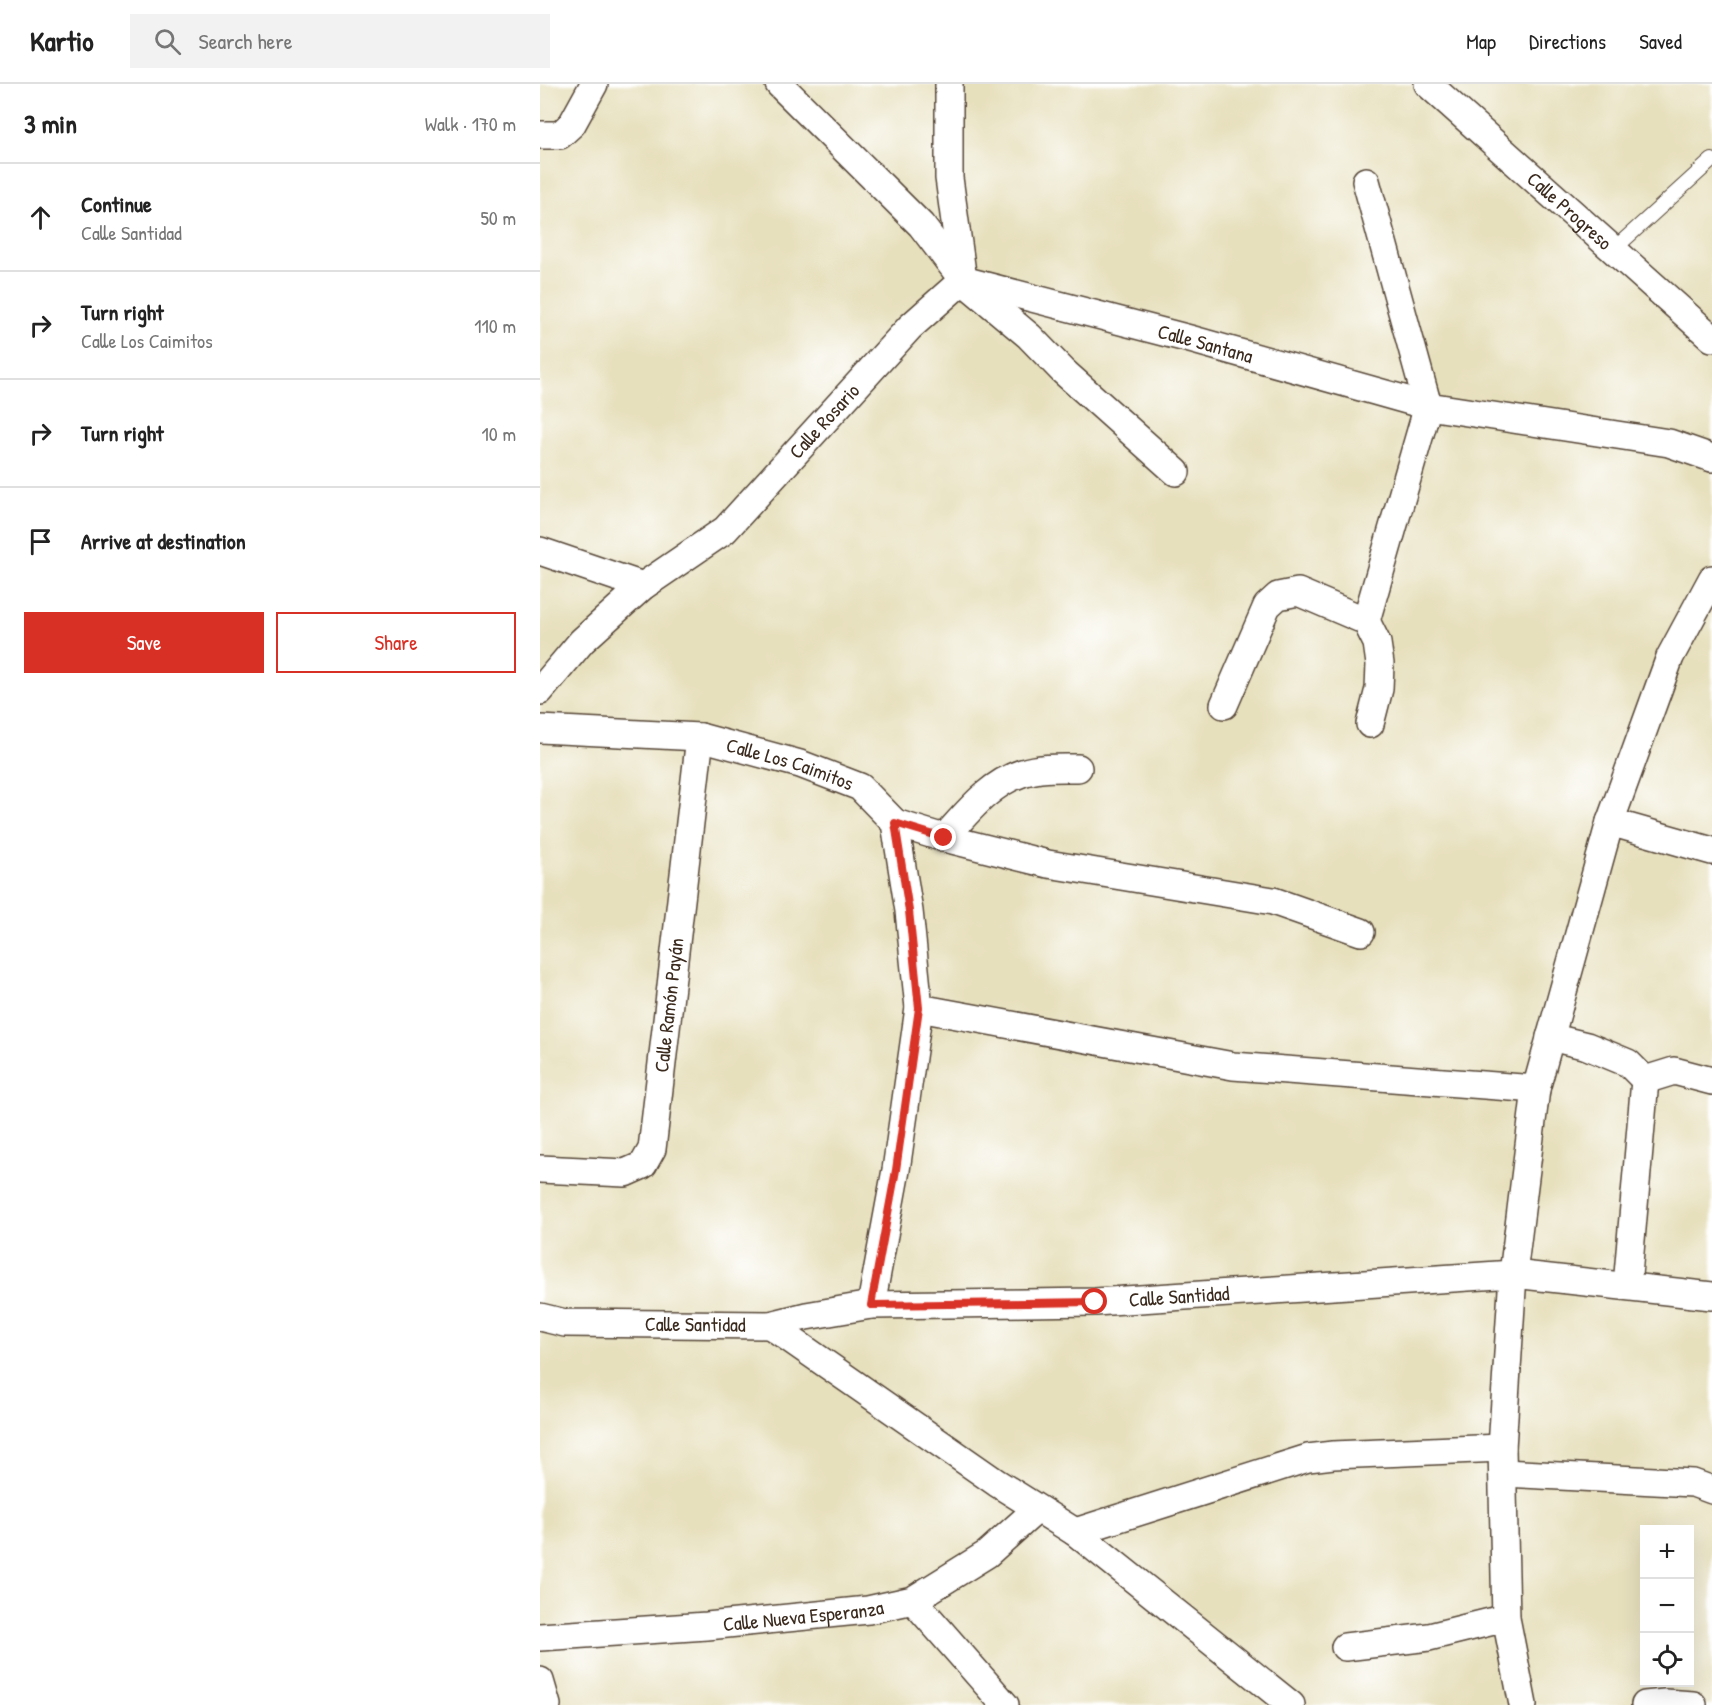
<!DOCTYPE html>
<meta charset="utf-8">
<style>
body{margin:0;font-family:"Patrick Hand",sans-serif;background:#f2f2f2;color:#222}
.controls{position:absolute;right:18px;bottom:18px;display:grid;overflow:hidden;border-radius:0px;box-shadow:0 6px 24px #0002}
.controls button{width:54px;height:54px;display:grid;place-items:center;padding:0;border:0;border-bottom:2px solid #e0e0e0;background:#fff;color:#222;font:30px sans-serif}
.stop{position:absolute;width:18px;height:18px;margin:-14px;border:4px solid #d93025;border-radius:50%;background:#fff}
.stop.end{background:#d93025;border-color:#fff;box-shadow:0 2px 6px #0008}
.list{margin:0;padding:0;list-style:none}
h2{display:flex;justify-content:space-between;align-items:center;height:78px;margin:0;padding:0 24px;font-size:26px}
h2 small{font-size:20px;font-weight:400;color:#767676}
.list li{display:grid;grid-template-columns:39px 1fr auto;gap:18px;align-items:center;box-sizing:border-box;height:108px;padding:0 24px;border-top:2px solid #e0e0e0}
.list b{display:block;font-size:22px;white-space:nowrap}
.list p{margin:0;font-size:20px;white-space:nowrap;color:#767676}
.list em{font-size:20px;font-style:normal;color:#767676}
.actions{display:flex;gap:12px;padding:18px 24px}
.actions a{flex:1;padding:14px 0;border:2px solid #d93025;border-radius:0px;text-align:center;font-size:21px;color:#d93025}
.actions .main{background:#d93025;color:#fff}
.icon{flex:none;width:33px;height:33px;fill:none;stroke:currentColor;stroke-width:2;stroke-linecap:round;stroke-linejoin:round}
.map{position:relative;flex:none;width:1172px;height:1621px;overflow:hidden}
header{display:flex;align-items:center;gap:36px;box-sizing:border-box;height:84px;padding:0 30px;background:#fff;border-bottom:2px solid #e0e0e0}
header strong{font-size:28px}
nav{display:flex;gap:33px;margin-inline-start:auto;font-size:21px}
.search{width:420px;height:54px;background:#f2f2f2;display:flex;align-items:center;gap:15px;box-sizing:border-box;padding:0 21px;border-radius:0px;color:#767676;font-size:22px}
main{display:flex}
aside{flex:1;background:#fff}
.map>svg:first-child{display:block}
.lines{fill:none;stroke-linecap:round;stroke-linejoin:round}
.service-casing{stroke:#554536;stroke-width:16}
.minor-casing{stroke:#554536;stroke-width:30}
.service{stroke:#fff;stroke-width:14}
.minor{stroke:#fff;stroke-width:27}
.route{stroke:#d93025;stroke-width:8}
.labels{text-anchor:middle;stroke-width:4.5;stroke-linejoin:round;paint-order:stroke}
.street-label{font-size:20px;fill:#3b2a1e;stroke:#fff}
</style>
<header>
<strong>Kartio</strong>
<div class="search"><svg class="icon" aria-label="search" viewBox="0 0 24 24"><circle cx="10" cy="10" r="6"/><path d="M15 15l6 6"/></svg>Search here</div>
<nav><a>Map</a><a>Directions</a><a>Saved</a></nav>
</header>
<main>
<aside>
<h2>3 min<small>Walk · 170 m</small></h2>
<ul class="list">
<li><svg class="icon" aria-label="ahead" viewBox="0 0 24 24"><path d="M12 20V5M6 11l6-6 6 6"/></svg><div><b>Continue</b><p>Calle Santidad</p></div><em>50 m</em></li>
<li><svg class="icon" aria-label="right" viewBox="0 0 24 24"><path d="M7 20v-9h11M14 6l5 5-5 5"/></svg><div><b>Turn right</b><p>Calle Los Caimitos</p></div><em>110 m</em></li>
<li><svg class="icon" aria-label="right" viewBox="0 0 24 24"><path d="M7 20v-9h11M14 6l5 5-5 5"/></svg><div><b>Turn right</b></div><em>10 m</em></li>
<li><svg class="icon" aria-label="arrive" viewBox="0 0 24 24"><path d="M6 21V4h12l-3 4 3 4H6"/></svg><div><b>Arrive at destination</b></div></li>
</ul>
<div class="actions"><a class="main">Save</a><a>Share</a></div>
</aside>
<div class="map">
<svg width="1172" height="1621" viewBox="0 0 1172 1621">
<rect width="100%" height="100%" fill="#fff"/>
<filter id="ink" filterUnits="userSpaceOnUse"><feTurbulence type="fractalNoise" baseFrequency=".0167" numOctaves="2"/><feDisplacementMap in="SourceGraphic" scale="12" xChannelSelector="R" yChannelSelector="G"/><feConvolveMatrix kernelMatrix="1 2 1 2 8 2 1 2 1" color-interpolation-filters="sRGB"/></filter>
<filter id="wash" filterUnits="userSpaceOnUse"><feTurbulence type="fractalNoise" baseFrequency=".008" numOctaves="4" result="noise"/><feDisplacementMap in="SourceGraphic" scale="24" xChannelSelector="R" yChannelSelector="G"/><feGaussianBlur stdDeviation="1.35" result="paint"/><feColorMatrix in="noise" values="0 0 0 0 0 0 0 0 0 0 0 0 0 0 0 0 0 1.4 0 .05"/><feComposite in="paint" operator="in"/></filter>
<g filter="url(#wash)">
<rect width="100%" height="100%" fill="#e7e0bd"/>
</g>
<g filter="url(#ink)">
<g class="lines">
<defs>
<path id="service" d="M1073,166L1172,76"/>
<g id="minor">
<path id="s1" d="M239,0L381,141L423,196L650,255L888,322L1129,359L1172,374"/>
<path id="s2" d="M888,0L1172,254"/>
<path d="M0,51H20L32,40L54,0"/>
<path d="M427,200L489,252L523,287L636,388"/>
<path d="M0,467L103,502"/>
<path d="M826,537L888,322L826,97"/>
<path id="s3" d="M0,607L42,557L103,502L185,446L370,243L423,196L409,94V0"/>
<path d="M684,621L727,522L738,512L758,508L826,537L837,559L840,580L839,605L830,640"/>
<path id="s4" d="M0,645L160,653L260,680L320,703L355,739L369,827L379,924L356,1086L331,1221"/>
<path d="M1070,738L1172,767"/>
<path d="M355,739L404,754L508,780L733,817L821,848"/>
<path d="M404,754C427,729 449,700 482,689C500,683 520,684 538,684"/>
<path d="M379,924L693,982L996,1005"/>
<path d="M1010,953L1047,962L1088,979L1105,996"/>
<path d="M1105,996L1134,987L1172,997"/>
<path id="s5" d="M0,1085L85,1089L103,1081L112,1065L160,653"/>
<path d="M1087,1202L1105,996"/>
<path id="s6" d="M0,1233L25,1239L230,1241L266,1232L331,1221L555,1218L973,1190L1172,1212"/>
<path d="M230,1241L457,1399L535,1448L751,1621"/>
<path d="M963,1389L1153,1399L1172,1406"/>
<path d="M535,1448L768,1374L793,1371L962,1364"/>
<path d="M373,1516L465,1621"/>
<path id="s7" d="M0,1553L167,1542L328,1526L373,1516L447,1470L497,1425"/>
<path d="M805,1563L889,1553L966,1534"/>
<path d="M0,1597L7,1621"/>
<path d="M983,1621L966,1534L962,1364L973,1190L996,1005L1070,738L1130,573L1172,495"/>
<path d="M1105,1621L1125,1619L1153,1621"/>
</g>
</defs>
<!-- service casing -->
<use href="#service" class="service-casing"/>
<!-- minor casing -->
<use href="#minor" class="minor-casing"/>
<!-- service -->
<use href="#service" class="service"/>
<!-- minor -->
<use href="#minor" class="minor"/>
</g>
</g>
<g class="lines" filter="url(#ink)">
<!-- route -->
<path class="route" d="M404,754L355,739L369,827L379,924L356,1086L331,1221L555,1218"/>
</g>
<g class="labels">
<!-- street labels -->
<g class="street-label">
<text dy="7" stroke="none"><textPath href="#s2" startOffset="190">Calle Progreso</textPath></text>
<text dy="7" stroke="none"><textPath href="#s1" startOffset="520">Calle Santana</textPath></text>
<text dy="7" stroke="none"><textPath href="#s3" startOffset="394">Calle Rosario</textPath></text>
<text dy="7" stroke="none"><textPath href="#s4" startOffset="254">Calle Los Caimitos</textPath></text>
<text dy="7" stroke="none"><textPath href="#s5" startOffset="268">Calle Ramón Payán</textPath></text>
<text dy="7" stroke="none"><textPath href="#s6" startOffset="642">Calle Santidad</textPath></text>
<text dy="7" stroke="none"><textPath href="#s6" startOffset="156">Calle Santidad</textPath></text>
<text dy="7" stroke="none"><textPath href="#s7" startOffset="264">Calle Nueva Esperanza</textPath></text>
</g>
</g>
</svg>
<div class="controls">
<button>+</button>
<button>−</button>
<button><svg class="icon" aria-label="locate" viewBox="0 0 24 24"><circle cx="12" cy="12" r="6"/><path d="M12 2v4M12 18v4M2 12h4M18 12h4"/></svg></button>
</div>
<div class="stop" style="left:555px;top:1218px"></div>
<div class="stop end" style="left:404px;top:754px"></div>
</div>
</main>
